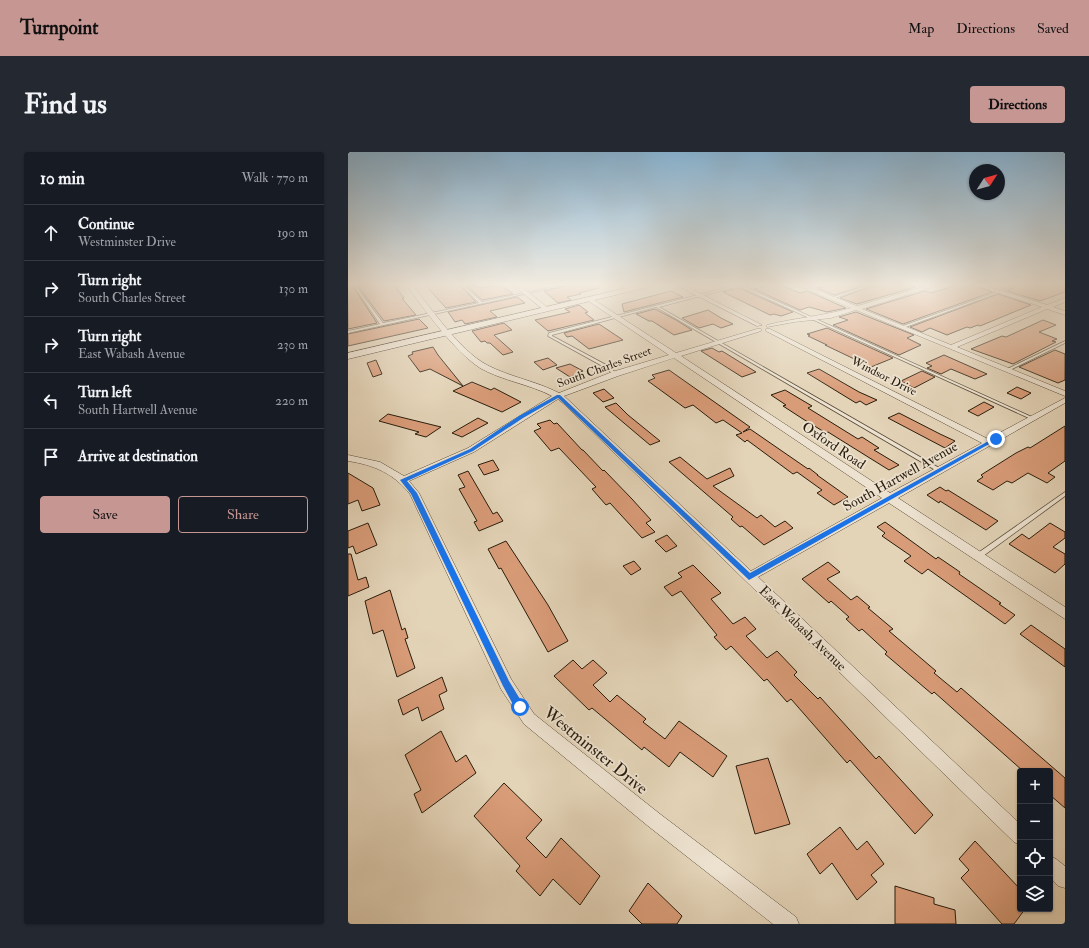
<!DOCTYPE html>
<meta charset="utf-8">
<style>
body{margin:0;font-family:"IM FELL Double Pica",serif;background:#242831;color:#f1f3f6}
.controls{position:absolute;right:12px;bottom:12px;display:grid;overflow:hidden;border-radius:4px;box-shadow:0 1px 3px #0004}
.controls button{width:36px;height:36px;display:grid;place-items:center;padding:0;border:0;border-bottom:1px solid #363941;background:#171b24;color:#f1f3f6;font:20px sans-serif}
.compass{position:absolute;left:621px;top:12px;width:36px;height:36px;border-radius:50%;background:#171b24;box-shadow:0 1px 3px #0004;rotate:54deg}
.stop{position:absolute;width:12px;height:12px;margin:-9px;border:3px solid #1a73e8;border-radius:50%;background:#fff}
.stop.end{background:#1a73e8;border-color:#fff;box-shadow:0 1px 4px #0008}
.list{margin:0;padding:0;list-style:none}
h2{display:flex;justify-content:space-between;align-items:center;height:52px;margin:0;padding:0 16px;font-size:17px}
h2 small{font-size:13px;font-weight:400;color:#9ea1a6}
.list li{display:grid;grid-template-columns:26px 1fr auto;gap:12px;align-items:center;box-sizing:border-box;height:56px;padding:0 16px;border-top:1px solid #363941}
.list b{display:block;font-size:15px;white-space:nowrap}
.list p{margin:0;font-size:13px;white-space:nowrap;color:#9ea1a6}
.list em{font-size:13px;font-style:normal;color:#9ea1a6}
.actions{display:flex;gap:8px;padding:12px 16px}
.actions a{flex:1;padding:9px 0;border:1px solid #c59692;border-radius:4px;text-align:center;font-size:14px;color:#c59692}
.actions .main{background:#c59692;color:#111}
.icon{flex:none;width:22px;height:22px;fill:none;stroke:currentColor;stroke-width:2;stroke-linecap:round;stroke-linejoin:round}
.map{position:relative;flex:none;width:717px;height:772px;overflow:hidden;border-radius:4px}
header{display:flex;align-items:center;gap:24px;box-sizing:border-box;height:56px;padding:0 20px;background:#c59692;color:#111}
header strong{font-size:19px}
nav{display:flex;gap:22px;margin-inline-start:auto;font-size:14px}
.intro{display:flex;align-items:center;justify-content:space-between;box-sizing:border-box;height:96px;padding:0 24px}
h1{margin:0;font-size:28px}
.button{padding:10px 18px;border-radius:4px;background:#c59692;color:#111;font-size:14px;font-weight:700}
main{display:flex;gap:24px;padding:0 24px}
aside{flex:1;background:#171b24;border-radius:4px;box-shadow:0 1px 3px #0004}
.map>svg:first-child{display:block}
.building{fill:#d99c78;stroke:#281c0c}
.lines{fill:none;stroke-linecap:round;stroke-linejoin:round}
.service-casing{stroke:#574a37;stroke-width:1.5}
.minor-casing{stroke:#574a37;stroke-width:1}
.secondary-casing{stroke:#281c0c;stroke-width:1}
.service{fill:#ede2d0;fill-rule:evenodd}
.minor{fill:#ede2d0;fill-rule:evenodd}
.secondary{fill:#ede2d0;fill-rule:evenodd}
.route{fill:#1a73e8}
.labels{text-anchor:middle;stroke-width:3.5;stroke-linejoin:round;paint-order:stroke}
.far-street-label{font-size:12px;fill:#281c0c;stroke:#ede2d0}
.street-label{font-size:14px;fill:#281c0c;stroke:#ede2d0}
.near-street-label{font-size:17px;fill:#281c0c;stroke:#ede2d0}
</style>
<header>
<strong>Turnpoint</strong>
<nav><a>Map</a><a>Directions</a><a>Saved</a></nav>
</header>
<div class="intro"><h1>Find us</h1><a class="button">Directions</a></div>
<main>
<aside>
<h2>10 min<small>Walk · 770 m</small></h2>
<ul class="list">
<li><svg class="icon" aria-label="ahead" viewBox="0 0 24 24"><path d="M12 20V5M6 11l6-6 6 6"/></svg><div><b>Continue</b><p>Westminster Drive</p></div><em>190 m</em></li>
<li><svg class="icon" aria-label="right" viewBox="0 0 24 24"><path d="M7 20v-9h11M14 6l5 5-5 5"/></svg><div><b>Turn right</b><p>South Charles Street</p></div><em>130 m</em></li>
<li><svg class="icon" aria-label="right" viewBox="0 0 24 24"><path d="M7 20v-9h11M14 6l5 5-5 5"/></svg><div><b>Turn right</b><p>East Wabash Avenue</p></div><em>230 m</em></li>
<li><svg class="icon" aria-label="left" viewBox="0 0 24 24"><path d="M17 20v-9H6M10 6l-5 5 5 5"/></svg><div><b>Turn left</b><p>South Hartwell Avenue</p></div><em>220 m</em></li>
<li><svg class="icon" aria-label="arrive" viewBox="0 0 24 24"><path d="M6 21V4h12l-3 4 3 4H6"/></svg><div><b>Arrive at destination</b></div></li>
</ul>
<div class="actions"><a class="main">Save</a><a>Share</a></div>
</aside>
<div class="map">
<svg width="717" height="772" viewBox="0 0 717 772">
<rect width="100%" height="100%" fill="#e3d3b7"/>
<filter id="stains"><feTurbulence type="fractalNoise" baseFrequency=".005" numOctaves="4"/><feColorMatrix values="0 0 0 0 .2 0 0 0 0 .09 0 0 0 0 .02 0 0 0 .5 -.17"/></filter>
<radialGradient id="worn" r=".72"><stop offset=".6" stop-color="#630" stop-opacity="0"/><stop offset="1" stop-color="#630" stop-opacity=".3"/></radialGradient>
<!-- building -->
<path class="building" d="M0,133H4L29,171L0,177Z
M9,133H46L56,146H54L57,150L68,163L36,169Z
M77,133H112L128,150L98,156Z
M129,133L132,136L153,133L165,142L134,148L119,134Z
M218,133H251V136L231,141L233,142L219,145L223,148L210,151L196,139L217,134Z
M421,133H432L452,141L459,139L498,156L479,160L461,155L452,158L406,137Z
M482,133H518L486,143L469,136Z
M526,133H561L568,135L509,152L492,146Z
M610,133H625L644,140L555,172L518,157L577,139L583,141Z
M673,133H717V140L692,149L659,139Z
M391,136L445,160L433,164L426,162L422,163L375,140Z
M323,139L335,145L276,160L274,152Z
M650,142L683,153L632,174L630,173L622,176L619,175L599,183L582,176L574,180L562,175Z
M169,145L177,151L142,159L149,165L117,172L114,168L107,170L100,160Z
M231,153L240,160L237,161L246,168L200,179L187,168L222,160L217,157Z
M307,157L328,168L344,178L326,183L304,169H301L288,162Z
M360,158L373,166L385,172L373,176L365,172L351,176L334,166Z
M508,160L566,183L559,186L573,193L551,203L485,173L500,168L491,165Z
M71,167L80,176L0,194V182Z
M695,168L708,173L691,180L709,187L704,189L708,190L665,212L623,197L654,184L658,185Z
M156,171L164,178L146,183L165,200L155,203L142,191H139L137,189L133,190L124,179Z
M251,172L275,188L241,197L224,184L219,185L216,181Z
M479,176L545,206L523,215L477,193H479L460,184L462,183L459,182Z
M85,195L90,203L115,234L82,217L72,220L60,204L65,202L64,200Z
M364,196L371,200L374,199L408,220L394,225L353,199Z
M707,198L717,202V228L710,231L671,215Z
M596,203L639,222L627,227L603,217L593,222L579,216L584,214L578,211Z
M200,206L209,213L195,218L186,210Z
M28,208L34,222L25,225L19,211Z
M222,212L235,219L222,225L208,216Z
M471,217L511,240L529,248L518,253L512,249L508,251L459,221Z
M321,218L402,275L395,280L402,277L460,317L461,316L470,323H469L500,345L486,353L469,341L474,338L449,320L445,322L399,288L397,290L388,283L394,281L375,268L368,271L345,253L337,256L300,229L307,226L304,223Z
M574,219L587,225L566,236L553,229Z
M124,230L143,238L146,236L173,250L154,260L105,239Z
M669,235L683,241L673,247L659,241Z
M256,237L266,246L255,250L245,241Z
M437,238L464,254L460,256L510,287L514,285L531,296L526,298L551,313L541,318L480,280L478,281L455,267L435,254L438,253L423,243Z
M636,250L646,255L630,264L620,259Z
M268,251L280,263L312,289L302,293L257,255Z
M551,261L592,282L607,289L597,296L540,266Z
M40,262L93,275L78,285L67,282L71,280L31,269Z
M130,266L140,271L114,285L104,281Z
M202,268L206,272L209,271L234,298H235L255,319L256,318L284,347L303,368L298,371L307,380L294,386L262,351L258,353L244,337L248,335L211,296L203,299L186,279L193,276L189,272Z
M717,274V309L700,321L707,325L699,331L680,321L664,331L659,329L645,338L629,329L635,325L633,323L668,301L680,295L682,296Z
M332,305L359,327L382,316L386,324L365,334L409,366L413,363L427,375L437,369L445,376L416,393L394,374L392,375L383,367L385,365L321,310Z
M145,308L151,318L136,323L130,313Z
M120,319L145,362L149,360L155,369L131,379L126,370L129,369L111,337L117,335L110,323Z
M0,321L25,336L32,353L14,359L10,348L0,352Z
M592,335L598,339L600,338L650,369L638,378L592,349L591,351L579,343Z
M537,370L588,407L590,405L612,420L611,422L653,451L651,452L667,463L657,472L580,417L574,422L556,409L563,404L534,384L537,381L529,375Z
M20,371L29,393L8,402L5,394L0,396V379Z
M702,371L717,380V386L705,395L717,402V412L707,421L661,392L674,382L681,387Z
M319,383L329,394L318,400L307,389Z
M158,389L200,453L220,489L200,500L153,416L151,417L140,397Z
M0,402H3L10,428L18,425L21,435L0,444Z
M286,409L293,417L283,423L275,414Z
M480,410L492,420L479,427L503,448L509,444L522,455L520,456L545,477L541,479L588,519L586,521L609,540L613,536L717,626V656L702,643V619H675L586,540L584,542L537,502L539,500L514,477L511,479L498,467L501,465L483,449L481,451L454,427Z
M345,413L373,441L363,447L385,472L397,465L408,477L398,484L419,506L429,499L449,520L446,523L470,547L472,545L528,607L531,604L585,663L567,682L502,608L499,611L443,547L439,550L419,527L416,529L383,494L378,498L366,485L369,483L333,439L324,444L316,435L334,425L330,421Z
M42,438L54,478L57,476L60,486L57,487L67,516L49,525L35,478L25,482L17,449Z
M683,473L717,497V515L672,482Z
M225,508L234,517L245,508L259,521L245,533L262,550L269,543L298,567L295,570L317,587L331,569L379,604L365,625L332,600L321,615L296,595L294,598L244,556L241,558L206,524Z
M94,525L99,539L91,543L96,557L74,569L70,555L55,563L50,548Z
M93,579L108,610L118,603L128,621L74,661L66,642L73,638L57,603Z
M420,606L442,672L407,682L388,614Z
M156,631L194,668L178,686L198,706L213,686L252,724L232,753L205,727L192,744L168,719L172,714L126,664Z
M492,675L509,698L519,689L536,712L523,723L529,730L509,748L484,711L472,722L459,702Z
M627,689L672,737V757H677L666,772H654L613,726L621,718L611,707Z
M300,731L334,764L329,772H294L281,759Z
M547,734L586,746V752L607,758L608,772H547Z"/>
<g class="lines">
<defs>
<path id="service" d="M5,133H7L35,171L131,151L113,133H115L134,150L213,133H217L0,181V179L32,172Z
M389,133H393L686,266L684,267H683L391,134L311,155L593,317V319H589L308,155L204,183V184L208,186L260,214L268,221V223H266L258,216L200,184L201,181Z
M522,133H525L484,147L482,146Z
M669,133H672L555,176L552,175Z
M717,189V191L660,219L657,218Z
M717,340V344L631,407H627L626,405L627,403Z"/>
<path id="minor" d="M58,133H64C84,157 111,198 139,213C162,225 188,229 211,241L264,220L321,203L239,148V146H243L328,201L409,177H413V179L333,204L542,341L634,291L418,179V177H422L640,287L717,246V251L550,346L717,455V467L541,351L410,425L672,672V693L666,690L216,252L210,247L126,300L61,329L71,341L163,527L186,562L312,662L448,765L451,772H425L300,674L176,572L153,537L62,342C45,321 26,313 0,309V303L32,310L56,324L120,296L204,244C181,232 155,229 132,216C106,199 77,158 58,133ZM326,206L534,346L403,419L216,244L270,224Z
M165,133H171L200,156V158H196Z
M272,133H279L286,137L281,138Z
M328,133H335L414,173L409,174Z
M449,133H456L509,154L582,133H590L514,157L603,193L694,155L626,133H634L699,153L717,146V150L705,155L717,159V163L699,157L609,195L717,239V244L508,158L483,166L446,170L419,175V173C447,166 475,164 503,156Z
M702,704L708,707L717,714V736L710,734L702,725Z"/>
<path id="secondary" d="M292,133H305L301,135L0,207V201Z"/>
</defs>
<!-- service casing -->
<use href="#service" class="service-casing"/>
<!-- minor casing -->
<use href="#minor" class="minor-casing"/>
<!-- secondary casing -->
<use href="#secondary" class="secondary-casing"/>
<!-- service -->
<use href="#service" class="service"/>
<!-- minor -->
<use href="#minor" class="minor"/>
<!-- secondary -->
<use href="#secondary" class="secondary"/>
</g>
<!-- sky -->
<linearGradient id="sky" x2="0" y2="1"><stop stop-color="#88b5d5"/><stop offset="0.55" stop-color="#f2ebdf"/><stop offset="1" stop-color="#f2ebdf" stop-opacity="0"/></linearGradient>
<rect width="717" height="241" fill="url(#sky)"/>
<!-- route -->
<path class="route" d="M209,243H212L402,421L646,286L650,287L401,428L210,246L175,266L125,299L59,329L69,341L161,529L175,552L176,555L175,558L172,559L168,558L155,534L63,342L52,328L122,297L171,264Z"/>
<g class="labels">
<!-- far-street labels -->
<g class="far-street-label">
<text transform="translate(256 215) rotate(-20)" y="4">South Charles Street</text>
<text transform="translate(536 224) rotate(27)" y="4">Windsor Drive</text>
</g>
<!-- street labels -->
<g class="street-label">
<text transform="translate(486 293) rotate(34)" y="5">Oxford Road</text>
<text transform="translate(552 324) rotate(-29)" y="5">South Hartwell Avenue</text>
<text transform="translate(455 476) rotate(44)" y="5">East Wabash Avenue</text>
</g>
<!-- near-street labels -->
<g class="near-street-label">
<text transform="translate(248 598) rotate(39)" y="6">Westminster Drive</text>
</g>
</g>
<rect width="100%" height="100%" filter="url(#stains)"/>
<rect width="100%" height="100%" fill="url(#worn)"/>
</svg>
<div class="controls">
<button>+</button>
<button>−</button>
<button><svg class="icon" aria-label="locate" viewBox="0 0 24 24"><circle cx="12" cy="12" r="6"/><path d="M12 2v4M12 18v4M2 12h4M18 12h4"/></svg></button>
<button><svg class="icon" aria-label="layers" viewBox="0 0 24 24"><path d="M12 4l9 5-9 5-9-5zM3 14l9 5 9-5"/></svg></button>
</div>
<svg class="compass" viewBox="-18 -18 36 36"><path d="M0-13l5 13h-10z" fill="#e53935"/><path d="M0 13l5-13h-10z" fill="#9ea1a6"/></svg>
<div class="stop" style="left:172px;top:555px"></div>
<div class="stop end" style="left:648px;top:287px"></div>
</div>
</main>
